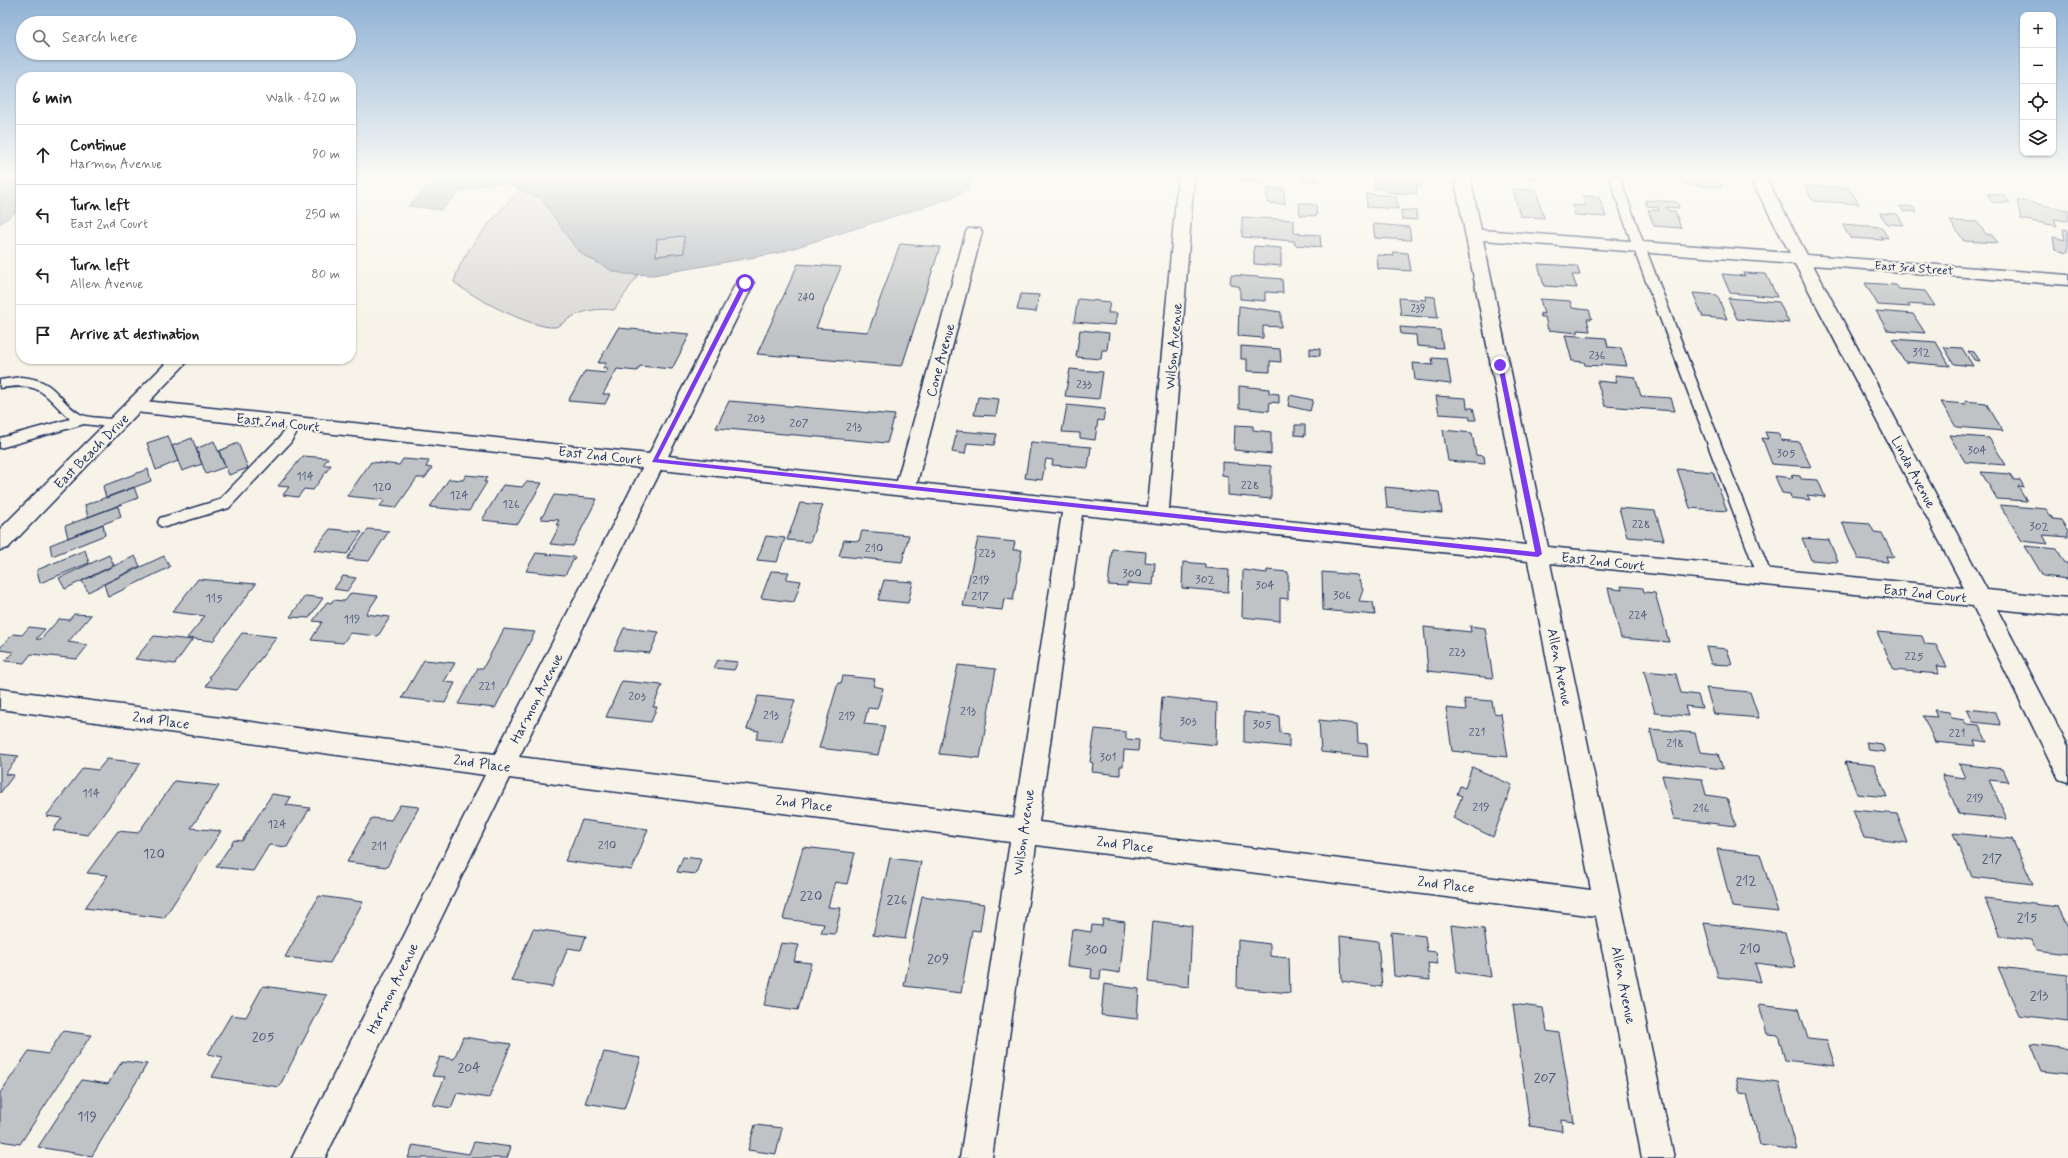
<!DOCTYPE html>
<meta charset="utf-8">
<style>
body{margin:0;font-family:Mynerve,sans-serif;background:#f2f2f2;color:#222}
.controls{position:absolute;right:12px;top:12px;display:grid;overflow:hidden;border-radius:8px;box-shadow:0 1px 3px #0004}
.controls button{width:36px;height:36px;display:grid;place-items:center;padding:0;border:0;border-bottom:1px solid #e0e0e0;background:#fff;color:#222;font:20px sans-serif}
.stop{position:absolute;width:12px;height:12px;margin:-9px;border:3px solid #7c3aed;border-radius:50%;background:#fff}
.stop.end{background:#7c3aed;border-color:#fff;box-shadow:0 1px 4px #0008}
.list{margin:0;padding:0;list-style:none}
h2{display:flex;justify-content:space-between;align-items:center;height:52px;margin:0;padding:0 16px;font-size:17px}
h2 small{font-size:13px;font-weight:400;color:#767676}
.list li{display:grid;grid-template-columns:26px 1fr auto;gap:12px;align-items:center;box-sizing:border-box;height:60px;padding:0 16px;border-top:1px solid #e0e0e0}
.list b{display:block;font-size:15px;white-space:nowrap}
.list p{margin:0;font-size:13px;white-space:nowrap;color:#767676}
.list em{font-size:13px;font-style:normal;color:#767676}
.icon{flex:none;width:22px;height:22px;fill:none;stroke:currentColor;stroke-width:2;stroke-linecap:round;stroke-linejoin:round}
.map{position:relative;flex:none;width:2068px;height:1158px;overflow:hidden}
.search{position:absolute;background:#fff;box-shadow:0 1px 3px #0004;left:16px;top:16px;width:340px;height:44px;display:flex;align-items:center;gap:10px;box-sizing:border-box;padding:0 14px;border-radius:22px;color:#767676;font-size:15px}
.panel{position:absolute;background:#fff;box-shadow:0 1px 3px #0004;left:16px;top:72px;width:340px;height:292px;border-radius:16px}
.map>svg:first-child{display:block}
.green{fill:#d7d6d4;stroke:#798299}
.water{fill:#acb0b9;stroke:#727c95}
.building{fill:#c0c3c5;stroke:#1b2f5e}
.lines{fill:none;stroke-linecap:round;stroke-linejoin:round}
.service-casing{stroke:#1b2f5e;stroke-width:3}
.minor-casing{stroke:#1b2f5e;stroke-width:3}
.tertiary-casing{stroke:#1b2f5e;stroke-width:3}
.service{fill:#f7f3e8;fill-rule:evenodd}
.minor{fill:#f7f3e8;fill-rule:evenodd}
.tertiary{fill:#f7f3e8;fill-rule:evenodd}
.route{fill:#7c3aed}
.labels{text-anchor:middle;stroke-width:4;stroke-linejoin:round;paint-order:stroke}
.far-number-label{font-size:10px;fill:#445478}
.far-street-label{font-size:12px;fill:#1b2f5e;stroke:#f7f3e8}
.number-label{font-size:12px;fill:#445478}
.street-label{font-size:14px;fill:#1b2f5e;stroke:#f7f3e8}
.near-number-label{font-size:14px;fill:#445478}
</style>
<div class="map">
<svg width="2068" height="1158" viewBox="0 0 2068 1158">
<rect width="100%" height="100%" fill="#f7f3e8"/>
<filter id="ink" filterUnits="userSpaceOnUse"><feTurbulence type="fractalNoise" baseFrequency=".025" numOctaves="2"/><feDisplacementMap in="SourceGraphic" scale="8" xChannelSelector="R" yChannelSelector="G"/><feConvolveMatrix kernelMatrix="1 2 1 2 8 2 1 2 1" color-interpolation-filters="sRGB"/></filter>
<g filter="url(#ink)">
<!-- green -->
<path class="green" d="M519,190L541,198L575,247L585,256L613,271L638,275L614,310C599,308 584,310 570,318C565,321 559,327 554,327C533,329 470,296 454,282C463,247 496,217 519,190Z"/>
<!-- water -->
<path class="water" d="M0,176H21V208L0,224Z
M439,176H978L964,191L952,198L778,253L653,275L625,274L613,271L585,256L575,247L541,198L507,184L499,183L485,184L460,192L441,210L408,206Z"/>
<!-- building -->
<path class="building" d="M1239,176H1265L1266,183L1238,181Z
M1300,176H1318V181L1301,180Z
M1385,176H1421L1422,186H1416L1417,194L1387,192V189L1375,188L1374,179L1386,180Z
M1518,176H1540L1541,179L1518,177Z
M1656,176H1717L1722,187L1685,185L1683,180L1657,178Z
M1804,185L1849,188L1859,204L1813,201Z
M1267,188L1284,189L1285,204L1267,203Z
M1513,189L1536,190L1544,218L1520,216Z
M1366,194L1396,196L1398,209L1367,207Z
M1987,194L2004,195L2010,203L1992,202Z
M1582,196L1599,197L1606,217L1575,215L1572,205L1586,206Z
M1645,200L1677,202L1679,208L1666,207L1668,211H1675L1681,228L1654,226L1648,210H1659L1658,207L1647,206Z
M2017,200L2068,210V221L2054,219L2057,226L2021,219Z
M1299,203L1316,205L1317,216L1300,215Z
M1899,206L1913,207L1917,212L1903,211Z
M1401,210L1416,211L1417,220L1402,219Z
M1880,213L1897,214L1904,225L1887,224Z
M1242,217L1294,220V233L1320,235L1321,247L1295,245L1294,241L1242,237Z
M1950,221L1977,222L1986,234L1992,235L1998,243L1964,241Z
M1373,224L1409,227L1411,240L1375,238Z
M1842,224L1881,227L1888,238L1881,237L1883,240L1850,238Z
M2063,229L2068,230V253L2055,250L2053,237L2065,240Z
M684,236V253L656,256L657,239Z
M900,244L940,247L902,366L757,354L798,264L841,267L816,328L868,332Z
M1254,246L1281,248V266L1254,264Z
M1393,252L1408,253L1411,271L1378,269L1377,255L1394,256Z
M1538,264L1577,266L1580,275H1572L1577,288L1544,286Z
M1743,273L1766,274L1777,297L1730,293L1722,274L1745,276Z
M1231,275L1282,279L1283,293L1265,292V301L1240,299V287L1230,284Z
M1865,283L1896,285L1899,289L1925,291L1935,306L1908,304L1910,307L1878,305Z
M1693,293L1717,295L1727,319L1703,317Z
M1021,294L1039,295L1036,312L1017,310Z
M1425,296L1435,297L1438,318L1401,315L1399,298L1426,300Z
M1728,298L1779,302L1789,323L1737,319Z
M1078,299L1110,302L1108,313H1117L1115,325L1074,322Z
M1540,299L1570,301L1572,308L1589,310L1592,319H1587L1590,331L1578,330V333L1548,330L1545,317H1541L1540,313L1544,314Z
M1239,306L1281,312V327L1263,326V338L1238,336Z
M1876,311L1913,314L1925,333L1887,330Z
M1400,327L1440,330L1443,348L1417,346L1416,335L1401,334Z
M618,328L690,334L672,369L640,366L637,371L617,369L603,394H610L605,404L568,401L585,371L606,373L608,368H603L606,363H598Z
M1080,330L1109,333L1107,350H1102L1101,359L1076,357Z
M1565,335L1606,338L1608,347L1621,348L1627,366L1601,364L1602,366L1585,365L1584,362L1572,361Z
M1892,339L1936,342L1950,366L1905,362Z
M1241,346L1280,349L1281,362L1270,361V372L1247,371V359H1241Z
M1944,347L1962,348L1973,366L1954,364Z
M1310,348L1320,349V356L1310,355Z
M1968,351L1974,352L1980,361L1974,360Z
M1432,358L1447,359L1451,384L1415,380L1413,363L1433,365Z
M1070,369L1103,372L1099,399L1065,396Z
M1615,375L1635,377L1641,396L1671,398L1675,411L1605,406L1597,381L1617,383Z
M1239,386L1269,389V393L1279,394V403L1270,402L1269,411L1239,408Z
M1290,395L1313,400L1310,411L1288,406Z
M1436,396L1466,398L1467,408H1473L1476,420H1470L1469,416L1439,414Z
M978,397L999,399L996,416L974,415Z
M729,401L895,415L887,443L716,428Z
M1965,401L1986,403L2003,431L1956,427L1941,402L1966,404Z
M1067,405L1105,409L1103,421L1098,420L1095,440L1080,438V433L1062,432Z
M1235,425L1253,426V430L1271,432V454L1234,450Z
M1295,425H1305V436L1295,435Z
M1443,430L1472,433L1476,455L1484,456L1485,464L1448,461Z
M957,431L997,434L994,445L967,443L965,454L952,452Z
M1765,432L1778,433L1781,440L1799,442L1811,467L1772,464L1762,438L1768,439Z
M1949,435L1989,438L2006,465L1965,462Z
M168,436L178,461L156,470L147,443Z
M192,438L202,464L182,471L172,446Z
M214,441L225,467L206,474L196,449Z
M1031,442L1091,447L1088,468L1052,465L1053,460L1046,459L1042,480L1025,478Z
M238,443L248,468L229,475L219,451Z
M303,456L328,458L323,465H331L313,490L304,489L298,497L283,495L289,487L278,486Z
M403,459L429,461L426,467L432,468L425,478H417L396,508L380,506L385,500L347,496L371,462L399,465Z
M1222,462L1271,466V499L1228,495V476L1222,475Z
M148,469L151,481L106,498L103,486Z
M1677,469L1713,472L1727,511L1690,508Z
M1981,472L2010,474L2014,480H2020L2024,487L2018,486L2027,501L1997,499Z
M466,475L487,477L484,482H487L469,511L430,507L449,479L463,480Z
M1791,475L1800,476L1801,479L1818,480L1825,497L1807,495L1810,500L1791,498L1790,494L1782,493L1775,476L1793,478Z
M526,482L542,483L518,524L482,520L503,485L522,487Z
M134,487L138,498L88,517L85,505Z
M1385,487L1439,492L1442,513L1387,508Z
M554,495L597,499L573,546L550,544L560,525H556L559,520L541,519Z
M800,503L823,505L810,542L787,540Z
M2000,505L2046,509L2053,519L2061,520L2068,531V537L2043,535L2048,544L2022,541Z
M118,506L121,517L68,538L65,526Z
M1619,508L1655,511L1664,540L1627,537Z
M1842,522L1870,524L1874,532L1882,533L1894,557L1886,556L1888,562L1858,559Z
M103,524L105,535L52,556L50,545Z
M330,529L362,532L347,554L314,550Z
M368,529L389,531L369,561L347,559Z
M862,531L909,535L902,562L839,556L844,540L859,541Z
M766,536L785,538L777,562L757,560Z
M978,538L1015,542L1013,550H1022L1013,600L1004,599L1002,610L963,606Z
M1802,538L1829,540L1838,562L1811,560Z
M2025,546L2057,549L2065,563H2068V579L2043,576Z
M1112,549L1146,552L1145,562L1155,563L1153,585L1127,583V586L1108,585Z
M85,550L89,563L40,583L37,570Z
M536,553L575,557L565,575L526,571Z
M109,555L114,565L65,589L59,578Z
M135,556L140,566L88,592L82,581Z
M164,556L170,567L108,597L104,584Z
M1183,562L1205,564V568L1229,570L1228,592L1182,588Z
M1243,570L1267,573V570L1288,572V599L1280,598V621L1242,617Z
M771,571L789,572L786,579L801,581L794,602L761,598Z
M1322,572L1357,575L1363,590L1359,601L1373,602L1375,615L1323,610Z
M343,576L356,578L347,591L334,589Z
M198,579L256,584L213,641L187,638L205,616L172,612Z
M884,580L913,582L908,603L878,600Z
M1621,586L1643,588L1644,592L1655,593L1669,642L1621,638L1608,588L1622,590Z
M351,593L378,596L366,614L390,617L378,636L350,633L343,643L311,640L322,622L313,621L327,602L331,603L333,600L345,601Z
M305,596L323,598L309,618L290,617Z
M74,614L91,615L68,642L88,645L77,659L31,654L24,663L5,661L13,652L0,650V648L13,634L22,635L29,627L45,629L36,639H41L59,619L69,620Z
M1470,626L1485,628L1493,678L1428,671L1424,627L1471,632Z
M624,628L659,632L650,653L614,650Z
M504,629L535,632L495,708L458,704L478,668H483Z
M1877,632L1922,636L1925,644L1936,645L1947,667L1936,666L1939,674L1894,670Z
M242,633L277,637L237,690L206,686L211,678L209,677Z
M154,636L192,640L175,664L135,659Z
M1706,647L1727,649L1732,665L1711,664Z
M424,660L455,663L444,682L455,683L445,703L402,698Z
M718,660L738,662L734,670L714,668Z
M958,665L996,669L980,758L939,754Z
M1644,671L1676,674L1681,693L1698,695L1702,708L1685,706L1688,716L1655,713Z
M843,676L875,679L873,686L883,688L877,709L868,708L864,724L885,726L878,755L819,748L838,683H841Z
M622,681L662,685L653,707H657L651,722L606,717Z
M1706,688L1750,692L1759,718L1714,714Z
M758,696L795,700L782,742L756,739L759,731L747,729Z
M1162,697L1217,703L1216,745L1159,739Z
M1464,699L1492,701L1494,713L1501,714L1508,757L1452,751L1446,708L1466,710Z
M1967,709L1995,712L2001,725L1973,722Z
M1934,710L1949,712L1952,718L1964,720L1966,724L1979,725L1987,742L1974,740L1976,746L1935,742L1923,716L1937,717Z
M1244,712L1279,716L1280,733L1289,734V747L1244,742Z
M1319,720L1357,724L1358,743L1367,744L1368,757L1321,752Z
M1095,729L1126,732V739L1139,740L1138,751L1124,750L1123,766H1120V775L1092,772L1093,763L1090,762Z
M1650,729L1695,733L1700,752L1718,754L1723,769L1658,762Z
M1866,742L1882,744L1885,752L1869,750Z
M0,754L19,756L5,774L14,775L0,793Z
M107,759L141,763L88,835L53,830L62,818L46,816L83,768L98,770Z
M1845,762L1874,765L1887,797L1857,794Z
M1959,764L2003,769L2009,782L1989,780L2007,819L1959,814L1942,775L1965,778Z
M1472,767L1512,785L1493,837L1453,818L1462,796L1457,794L1460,786L1465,788Z
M1662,775L1702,779L1706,795L1727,798L1736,826L1674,819Z
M175,781L219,786L191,828L221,831L164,918L85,908L108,875L87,873L118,831L138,833Z
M272,794L291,797L286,805L310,808L287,847L269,845L253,871L216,867L234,840L242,841Z
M400,805L419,807L387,867L347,862L372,818L391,820Z
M1853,810L1897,814L1908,843L1864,838Z
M582,820L648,829L632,870L565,861Z
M1953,833L2012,839L2033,884L1972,877Z
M803,847L855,853L847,884L835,882L828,907L841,908L835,934L821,933L824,924L783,919Z
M1717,849L1760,854L1778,912L1732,907Z
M683,857L701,859L696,874L677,872Z
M890,858L921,862L905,939L873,935Z
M319,896L363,902L330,963L285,957Z
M922,896L984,904L980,931L972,930L961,993L904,986Z
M1984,898L2058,907L2068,927V954L2036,950L2032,940L2000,936Z
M1103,919L1125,922L1120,973L1101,970L1100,979L1091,978L1092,969L1067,966L1072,929L1091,932L1092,925L1102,926Z
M1153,921L1192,926L1189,987L1148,982Z
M1704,923L1785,933L1796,968L1755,963L1761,982L1718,977Z
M1451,925L1484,929L1491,977L1457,972Z
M533,929L586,936L581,950L568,948L552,987L511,981Z
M1391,932L1425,936L1427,951L1436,952L1438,964L1428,963L1430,980L1394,976Z
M1340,936L1378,941L1382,987L1342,981Z
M1238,940L1270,944V956L1289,958L1290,993L1237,988Z
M781,943L799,945L794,961L811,963L798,1010L764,1005Z
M1998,967L2068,975V1021L2019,1015Z
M1104,984L1139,989L1137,1019L1101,1015Z
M263,986L327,995L279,1087L212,1077L223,1057L208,1054L231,1015L246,1017Z
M1513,1004L1543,1008L1547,1031L1559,1033L1574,1122L1561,1120L1562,1131L1530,1126Z
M1759,1004L1799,1009L1808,1039L1827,1041L1835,1066L1785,1060L1778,1035L1767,1034Z
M63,1031L91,1035L20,1144L0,1141V1093L29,1051L48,1054Z
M463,1037L511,1044L489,1098L457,1093L451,1108L433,1105L445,1077L432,1076L440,1057L454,1059Z
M2031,1044L2068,1049V1074L2042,1071Z
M604,1052L641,1058L624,1109L585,1103Z
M122,1061L147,1064L92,1156L38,1147L82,1080L108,1084Z
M1736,1078L1779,1083L1797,1150L1760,1145L1747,1094L1740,1093Z
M755,1125L782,1128L776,1154L748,1150Z
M474,1142L511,1147L507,1158H408L413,1145L469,1154Z"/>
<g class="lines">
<defs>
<path id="service" d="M1609,176H1619L1645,247L1772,577L1770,581L1765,583L1760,581L1758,577L1633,247Z
M21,377C57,380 55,398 80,414C86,418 109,418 117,420L122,421L124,424L122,427L117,428L84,424L0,448V438L70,419C41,392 42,382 0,388V380Z
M295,420L300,421L302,424L290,443L229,508L165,527L160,526L158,522L160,518L219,500L280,437L290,421Z"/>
<path id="minor" d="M1178,176H1194L1169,509L1526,545L1454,176H1470L1481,230L1790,253L1749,176H1765L1807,255L2068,275V285L1813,265L1987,590L2068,598V616L1997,609L2068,746V782L2059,779L1973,606L1550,563L1674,1158H1642L1596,916L1036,845L992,1158H960L1010,842L509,778L325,1158H292L485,775L0,709V689L495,754L642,468L135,412L128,411L125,406L128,401L135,400L649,454L736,283L739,279L745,278L751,279L754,283L668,456L897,481L966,232L968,229H980L982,232L917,483L1148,507ZM1483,240L1795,264L1964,588L1548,547ZM661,470L1062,513L1014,818L519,757ZM1082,515L1528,561L1591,890L1039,822Z"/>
<path id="tertiary" d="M170,359H190L8,548L0,550V529Z"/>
</defs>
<!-- service casing -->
<use href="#service" class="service-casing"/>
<!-- minor casing -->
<use href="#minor" class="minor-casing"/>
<!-- tertiary casing -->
<use href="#tertiary" class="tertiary-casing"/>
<!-- service -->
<use href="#service" class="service"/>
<!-- minor -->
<use href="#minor" class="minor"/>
<!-- tertiary -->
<use href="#tertiary" class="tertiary"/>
</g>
</g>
<!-- sky -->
<linearGradient id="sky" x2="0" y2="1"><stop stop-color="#90b2d5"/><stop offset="0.52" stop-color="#fbfaf5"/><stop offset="1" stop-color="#fbfaf5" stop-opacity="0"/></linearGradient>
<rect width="2068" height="338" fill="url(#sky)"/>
<!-- route -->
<path class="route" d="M743,282L748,283L658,459L1535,552L1498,365L1500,363L1503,365L1542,554L1538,557L652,462Z"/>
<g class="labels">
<!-- far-number labels -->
<g class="far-number-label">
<text x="806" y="301">240</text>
<text x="1418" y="312">239</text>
</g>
<!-- far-street labels -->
<g class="far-street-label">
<text transform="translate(1914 268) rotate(4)" y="4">East 3rd Street</text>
</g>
<!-- number labels -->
<g class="number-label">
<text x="1921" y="356">312</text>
<text x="1597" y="359">236</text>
<text x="1084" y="388">233</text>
<text x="756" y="422">203</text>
<text x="799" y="427">207</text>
<text x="854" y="431">213</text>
<text x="1977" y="454">304</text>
<text x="1786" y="457">305</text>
<text x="305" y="480">114</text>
<text x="1250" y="489">228</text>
<text x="382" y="491">120</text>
<text x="459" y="499">124</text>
<text x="511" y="508">126</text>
<text x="1641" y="528">228</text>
<text x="2039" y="530">302</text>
<text x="874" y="552">210</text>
<text x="987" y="557">223</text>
<text x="1132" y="577">300</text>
<text x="1205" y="583">302</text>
<text x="981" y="584">219</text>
<text x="1265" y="589">304</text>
<text x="1342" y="599">306</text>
<text x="980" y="600">217</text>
<text x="214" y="602">115</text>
<text x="1638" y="619">224</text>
<text x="352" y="623">119</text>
<text x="1457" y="656">223</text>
<text x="1914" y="660">225</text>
<text x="487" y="690">221</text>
<text x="637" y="700">203</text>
<text x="968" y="715">213</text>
<text x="771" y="719">213</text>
<text x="847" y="720">219</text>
<text x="1188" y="725">303</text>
<text x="1262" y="728">305</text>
<text x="1477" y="736">221</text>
<text x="1957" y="737">221</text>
<text x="1675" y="747">218</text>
<text x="1108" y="761">301</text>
<text x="91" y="797">114</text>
<text x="1975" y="802">219</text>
<text x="1481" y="811">219</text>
<text x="1701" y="812">216</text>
<text x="277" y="828">124</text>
<text x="607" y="849">210</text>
<text x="379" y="850">211</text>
</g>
<!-- street labels -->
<g class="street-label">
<text transform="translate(1173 346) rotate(-85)" y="5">Wilson Avenue</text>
<text transform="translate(940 360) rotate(-75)" y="5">Cone Avenue</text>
<text transform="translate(278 422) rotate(6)" y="5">East 2nd Court</text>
<text transform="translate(91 451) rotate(-45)" y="5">East Beach Drive</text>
<text transform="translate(600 455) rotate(6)" y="5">East 2nd Court</text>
<text transform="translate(1914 472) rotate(62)" y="5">Linda Avenue</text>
<text transform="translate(1603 561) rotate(6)" y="5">East 2nd Court</text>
<text transform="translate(1925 593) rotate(6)" y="5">East 2nd Court</text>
<text transform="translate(1560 667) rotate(79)" y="5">Allen Avenue</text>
<text transform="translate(536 698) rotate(-63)" y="5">Harmon Avenue</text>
<text transform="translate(161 720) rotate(8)" y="5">2nd Place</text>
<text transform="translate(482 763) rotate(8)" y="5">2nd Place</text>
<text transform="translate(804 803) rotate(7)" y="5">2nd Place</text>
<text transform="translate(1023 832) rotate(-82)" y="5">Wilson Avenue</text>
<text transform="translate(1125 844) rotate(7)" y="5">2nd Place</text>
<text transform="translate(1446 884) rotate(7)" y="5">2nd Place</text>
<text transform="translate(1624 985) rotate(79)" y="5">Allen Avenue</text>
<text transform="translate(392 988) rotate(-64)" y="5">Harmon Avenue</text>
</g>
<!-- near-number labels -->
<g class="near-number-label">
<text x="154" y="858">120</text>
<text x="1992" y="863">217</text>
<text x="1746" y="885">212</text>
<text x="811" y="900">220</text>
<text x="897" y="904">226</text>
<text x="2027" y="922">215</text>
<text x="1750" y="953">210</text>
<text x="1096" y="954">300</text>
<text x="938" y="963">209</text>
<text x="2039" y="1000">213</text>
<text x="263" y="1041">205</text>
<text x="469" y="1072">204</text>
<text x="1545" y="1082">207</text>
<text x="87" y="1121">119</text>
</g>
</g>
</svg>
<div class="controls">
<button>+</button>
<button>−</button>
<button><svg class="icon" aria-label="locate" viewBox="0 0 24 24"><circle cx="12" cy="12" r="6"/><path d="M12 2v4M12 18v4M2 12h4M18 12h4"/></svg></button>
<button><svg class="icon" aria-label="layers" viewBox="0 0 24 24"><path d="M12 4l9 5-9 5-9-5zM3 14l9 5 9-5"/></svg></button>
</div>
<div class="stop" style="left:745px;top:283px"></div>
<div class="stop end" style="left:1500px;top:365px"></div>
<div class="search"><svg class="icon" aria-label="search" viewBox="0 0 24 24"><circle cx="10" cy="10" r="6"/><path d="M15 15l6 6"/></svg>Search here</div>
<section class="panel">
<h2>6 min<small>Walk · 420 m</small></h2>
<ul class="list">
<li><svg class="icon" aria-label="ahead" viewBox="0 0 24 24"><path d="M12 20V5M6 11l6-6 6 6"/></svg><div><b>Continue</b><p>Harmon Avenue</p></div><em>90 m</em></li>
<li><svg class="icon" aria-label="left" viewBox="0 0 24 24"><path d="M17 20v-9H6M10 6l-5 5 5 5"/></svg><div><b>Turn left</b><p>East 2nd Court</p></div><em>250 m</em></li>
<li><svg class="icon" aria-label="left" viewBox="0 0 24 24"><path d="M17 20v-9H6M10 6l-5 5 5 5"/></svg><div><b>Turn left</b><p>Allen Avenue</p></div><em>80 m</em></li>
<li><svg class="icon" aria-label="arrive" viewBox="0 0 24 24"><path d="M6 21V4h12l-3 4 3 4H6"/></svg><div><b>Arrive at destination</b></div></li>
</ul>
</section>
</div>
